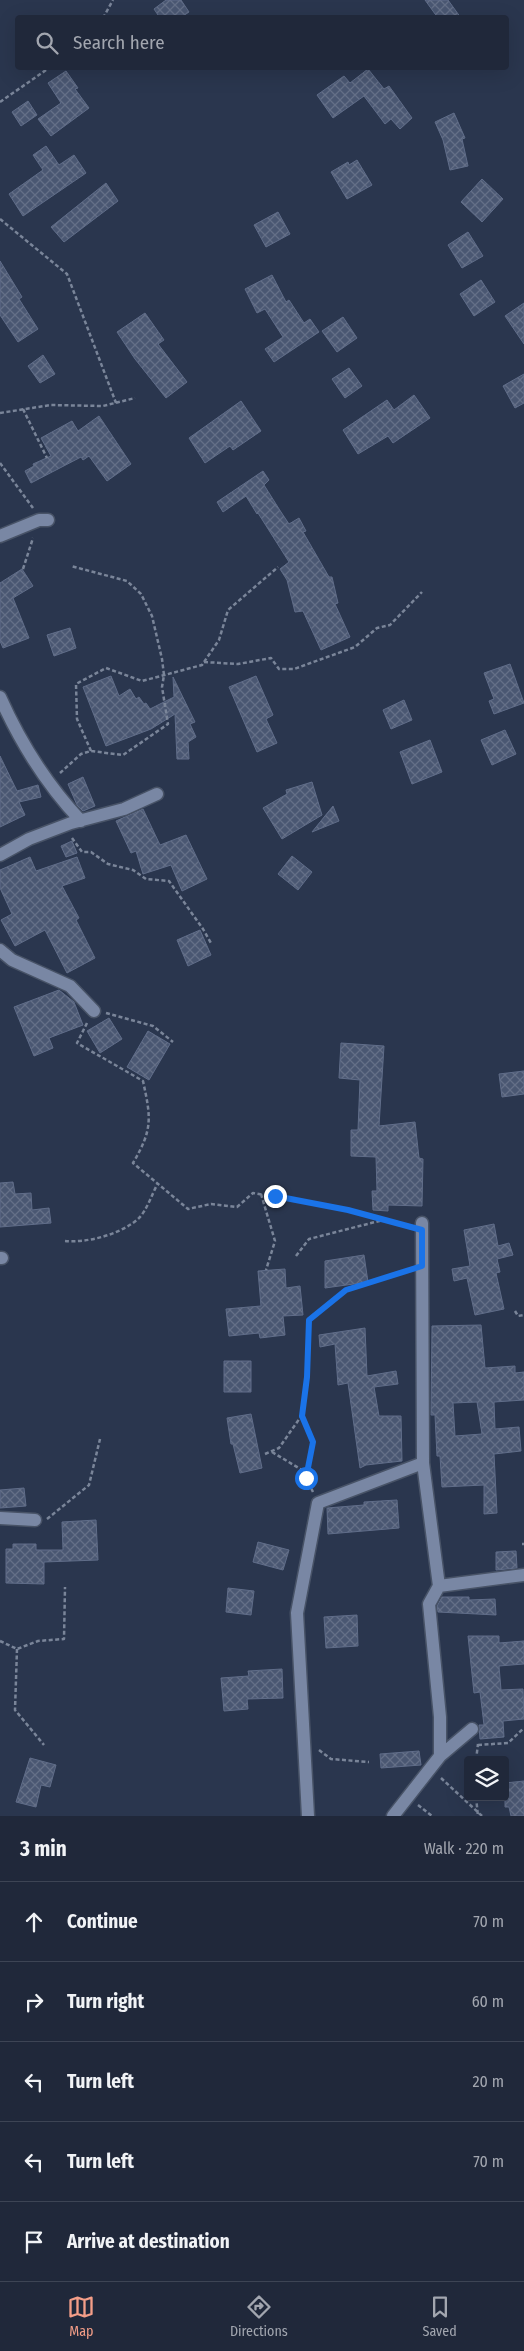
<!DOCTYPE html>
<meta charset="utf-8">
<style>
body{margin:0;font-family:"Fira Sans Condensed",sans-serif;background:#2d3445;color:#f1f3f6}
.controls{position:absolute;right:15px;bottom:15px;display:grid;overflow:hidden;border-radius:5px;box-shadow:0 5px 20px #0002}
.controls button{width:45px;height:45px;display:grid;place-items:center;padding:0;border:0;border-bottom:1px solid #3d4454;background:#20283a;color:#f1f3f6;font:25px sans-serif}
.stop{position:absolute;width:15px;height:15px;margin:-11px;border:4px solid #1a73e8;border-radius:50%;background:#fff}
.stop.end{background:#1a73e8;border-color:#fff;box-shadow:0 1px 5px #0008}
.list{margin:0;padding:0;list-style:none}
h2{display:flex;justify-content:space-between;align-items:center;height:65px;margin:0;padding:0 20px;font-size:21px}
h2 small{font-size:16px;font-weight:400;color:#a2a6af}
.list li{display:grid;grid-template-columns:32px 1fr auto;gap:15px;align-items:center;box-sizing:border-box;height:80px;padding:0 20px;border-top:1px solid #3d4454}
.list b{display:block;font-size:19px;white-space:nowrap}
.list em{font-size:16px;font-style:normal;color:#a2a6af}
.icon{flex:none;width:28px;height:28px;fill:none;stroke:currentColor;stroke-width:2;stroke-linecap:round;stroke-linejoin:round}
.map{position:relative;flex:none;width:524px;height:1816px;overflow:hidden}
.search{position:absolute;background:#20283a;box-shadow:0 5px 20px #0002;left:15px;right:15px;top:15px;height:55px;display:flex;align-items:center;gap:12px;box-sizing:border-box;padding:0 18px;border-radius:5px;color:#a2a6af;font-size:19px}
.sheet{height:465px;background:#20283a}
nav{display:flex;justify-content:space-around;align-items:center;box-sizing:border-box;height:70px;border-top:1px solid #3d4454;background:#20283a;font-size:14px;color:#a2a6af}
nav a{display:grid;justify-items:center;gap:2px}
nav .on{color:#f49e88}
.map>svg:first-child{display:block}
.building{fill:url(#building-cross-hatch);stroke:#606d89;fill-rule:evenodd}
.lines{fill:none;stroke-linecap:round;stroke-linejoin:round}
.street-casing{stroke:#485367;stroke-width:15}
.path{stroke:#7a8599;stroke-width:2.5;stroke-dasharray:4 2.5;stroke-linecap:butt}
.street{stroke:#7987a4;stroke-width:12}
.route{stroke:#1a73e8;stroke-width:6}
</style>
<div class="map">
<svg width="524" height="1816" viewBox="0 0 524 1816">
<defs>
<pattern id="building-cross-hatch" width="8" height="8" patternUnits="userSpaceOnUse" patternTransform="scale(1.25)"><rect width="8" height="8" fill="#4a5772"/><path d="M0 0l8 8M0 8l8-8" fill="none" stroke="#646f87"/></pattern>
</defs>
<rect width="100%" height="100%" fill="#2a364e"/>
<!-- building -->
<path class="building" d="M166,0H181L189,12L180,18H160L154,9Z
M425,0H448L461,18H438Z
M368,69L384,89L389,86L412,118L400,129L391,119L385,124L364,96L333,118L317,95L344,76L350,83Z
M66,71L78,88L75,89L89,108L51,136L38,119L61,103L48,83Z
M28,101L37,115L21,126L12,112Z
M454,113L465,138L462,139L468,166L450,170L443,140L435,122Z
M46,146L59,165L74,155L86,173L23,216L9,194L43,170L33,155Z
M357,160L372,185L347,199L331,172L348,162L349,165Z
M482,179L503,199L482,222L461,202Z
M106,183L118,201L64,242L51,227Z
M278,212L290,234L266,247L254,225Z
M468,232L483,256L462,268L448,245Z
M0,261L22,297L19,299L38,329L18,342L0,315Z
M272,275L286,302L289,300L304,323L310,319L319,332L274,362L265,349L283,337L265,309L257,313L245,289Z
M481,280L495,302L474,316L460,294Z
M524,303V344L505,316Z
M145,313L164,340L158,344L187,382L166,398L135,359L117,332Z
M343,317L357,338L337,352L322,331Z
M43,355L55,374L40,383L28,366Z
M349,368L362,386L345,398L332,379Z
M524,374V403L515,408L503,386Z
M414,395L430,418L393,443L388,436L358,454L343,430L387,400L394,410Z
M241,401L261,431L233,450L230,446L205,463L189,438Z
M99,416L131,464L107,481L89,456L83,460L81,457L31,483L25,471L34,466L33,464L51,456L41,438L72,421L78,431Z
M263,471L269,480L264,485L281,512L289,524L299,518L306,531L303,532L329,577H332L338,603L335,604L350,637L321,650L303,611L295,612L287,580L280,569L289,562L258,513L257,514L246,496L223,512L217,502Z
M22,569L33,586L13,598L29,638L3,648L0,641V583Z
M70,628L76,648L54,656L47,635Z
M510,664L524,703L494,714L489,701L494,699L484,673Z
M111,676L119,696L130,689L136,699L139,697L144,704L146,703L150,709L174,697L173,677L195,722L190,724L196,737L188,742L189,759H177L175,714L151,729L106,746L83,687Z
M256,676L273,715L266,719L277,743L257,752L229,687Z
M404,700L412,720L391,729L383,710Z
M505,730L516,754L492,765L481,740Z
M430,740L442,772L412,784L400,752Z
M0,756L17,791L38,785L41,797L19,802L25,815L0,827Z
M83,777L95,806L83,811L77,805L68,784Z
M312,782L322,815L282,839L263,808L287,794L286,790Z
M333,806L339,821L312,832Z
M143,809L160,845L186,835L207,879L182,891L171,865L143,874L136,851L131,853L116,821Z
M72,841L77,853L66,857L61,846Z
M292,856L312,872L298,890L278,874Z
M30,857L36,871L77,857L85,878L62,886L79,918L76,920L95,958L67,973L45,930L15,946L1,920L12,914L0,888V870Z
M200,930L211,955L188,966L177,940Z
M59,990L74,1002L83,1025L49,1038L53,1048L34,1056L14,1007Z
M109,1018L122,1039L100,1053L87,1031Z
M148,1031L170,1044L149,1080L127,1067Z
M341,1043L384,1046L379,1126L415,1122L419,1158L423,1159L422,1206L388,1205V1211L373,1210L372,1191H377L376,1157L351,1156V1130H358L360,1080L339,1078Z
M524,1071V1094L502,1097L499,1074Z
M13,1182L15,1194L31,1193L32,1210L49,1208L51,1223L0,1227V1183Z
M494,1224L498,1246L509,1243L513,1255L497,1259L500,1272L496,1273L504,1309L475,1315L467,1278L454,1281L452,1269L470,1266L464,1230Z
M364,1255L368,1282L325,1288V1261Z
M285,1269L286,1288L300,1286L303,1315L283,1316L285,1335L260,1338L259,1333L229,1336L226,1309L261,1306L258,1271Z
M481,1325L485,1368L515,1366V1373L524,1372V1400L494,1402L495,1429L519,1427L521,1451L494,1454L497,1513L484,1514V1485L442,1487L440,1456H437L435,1415H431L432,1326ZM477,1402L482,1434L455,1436L453,1403Z
M365,1328L367,1376L396,1371L398,1384L374,1387L379,1416H401L402,1461L366,1465L360,1468L348,1383L338,1385L335,1344L320,1347L319,1335Z
M224,1361H251V1392H224Z
M251,1414L262,1468L240,1473L233,1444H231L227,1418Z
M24,1488L26,1506L0,1508V1490Z
M397,1500L399,1528L328,1534L327,1508L364,1505V1502Z
M96,1520L98,1560L44,1562V1584L6,1583V1549H13V1544H36V1550H63L62,1522Z
M258,1542L289,1550L283,1570L253,1562Z
M516,1551L517,1568L496,1570V1552Z
M228,1588L254,1591L251,1615L226,1612Z
M442,1597H469V1600L495,1599L496,1615L438,1612L437,1606Z
M357,1615L358,1646L326,1648L324,1617Z
M468,1636H499V1643L524,1641V1664L499,1666L501,1690L523,1689L524,1719L503,1721L504,1737L480,1739L479,1725H484L480,1692L474,1693Z
M282,1669L283,1698L247,1699L248,1709L224,1711L221,1678L249,1676L248,1671Z
M419,1751L421,1765L381,1768L380,1754Z
M30,1758L56,1765L50,1787L41,1785L36,1807L16,1802Z
M524,1781V1816H511L509,1807H505V1783Z"/>
<g class="lines">
<defs>
<path id="street" d="M0,536L39,520H48
M0,697C20,742 47,785 81,821
M0,855L29,839L71,823L124,809L157,794
M0,950L12,960L70,986L94,1011
M422,1223L423,1463
M0,1258H2
M0,1518L35,1520
M439,1586L429,1604L440,1717V1756
M308,1816L297,1613L318,1503L423,1463L439,1586L524,1575
M393,1816L440,1756L472,1729"/>
</defs>
<!-- street casing -->
<use href="#street" class="street-casing"/>
<!-- path -->
<path class="path" d="M103,18L113,0
M0,102L49,68
M0,219L67,274L116,403
M23,409L47,458
M0,413L51,405L103,406L135,398
M0,463L33,508
M23,569L33,538
M204,662L238,664L271,658L279,669H294L355,647L377,628L390,625L422,592
M91,751L77,719L76,684L106,668L142,681L202,665L219,640L228,610L278,567
M60,773L81,754L91,751L123,755L168,724L162,687L164,675L162,659L152,616L141,594L127,581L71,566
M72,838L82,852H91L108,864L133,870L146,879L169,881L203,929L211,943
M106,1013L153,1026L173,1042
M87,1023L77,1043L143,1081C151,1118 153,1129 133,1163L188,1209L211,1204L237,1207L253,1193L348,1210L409,1227
M261,1194L275,1241L266,1270
M65,1241C88,1243 122,1234 139,1218C147,1210 152,1194 158,1183
M296,1256L309,1239L383,1220
M515,1311L518,1316L524,1315
M302,1415L313,1442L306,1478L313,1492
M272,1452L307,1473
M265,1454L279,1448L302,1415L307,1377L309,1320L346,1290L409,1270
M47,1519L89,1485L100,1439
M522,1544H524
M0,1641L17,1649L38,1641L64,1639L65,1587
M17,1649L15,1710L44,1745
M478,1745L508,1743L524,1728
M319,1750L331,1759L369,1762
M476,1760L478,1744
M441,1778L482,1816
M476,1797L478,1816
M418,1805L432,1816"/>
<!-- street -->
<use href="#street" class="street"/>
</g>
<g class="lines">
<!-- route -->
<path class="route" d="M275,1196L348,1210L422,1230V1266L346,1290L309,1320L307,1377L302,1416L313,1442L306,1478"/>
</g>
</svg>
<div class="controls">
<button><svg class="icon" aria-label="layers" viewBox="0 0 24 24"><path d="M12 4l9 5-9 5-9-5zM3 14l9 5 9-5"/></svg></button>
</div>
<div class="stop" style="left:306px;top:1478px"></div>
<div class="stop end" style="left:275px;top:1196px"></div>
<div class="search"><svg class="icon" aria-label="search" viewBox="0 0 24 24"><circle cx="10" cy="10" r="6"/><path d="M15 15l6 6"/></svg>Search here</div>
</div>
<section class="sheet">
<h2>3 min<small>Walk · 220 m</small></h2>
<ul class="list">
<li><svg class="icon" aria-label="ahead" viewBox="0 0 24 24"><path d="M12 20V5M6 11l6-6 6 6"/></svg><div><b>Continue</b></div><em>70 m</em></li>
<li><svg class="icon" aria-label="right" viewBox="0 0 24 24"><path d="M7 20v-9h11M14 6l5 5-5 5"/></svg><div><b>Turn right</b></div><em>60 m</em></li>
<li><svg class="icon" aria-label="left" viewBox="0 0 24 24"><path d="M17 20v-9H6M10 6l-5 5 5 5"/></svg><div><b>Turn left</b></div><em>20 m</em></li>
<li><svg class="icon" aria-label="left" viewBox="0 0 24 24"><path d="M17 20v-9H6M10 6l-5 5 5 5"/></svg><div><b>Turn left</b></div><em>70 m</em></li>
<li><svg class="icon" aria-label="arrive" viewBox="0 0 24 24"><path d="M6 21V4h12l-3 4 3 4H6"/></svg><div><b>Arrive at destination</b></div></li>
</ul>
</section>
<nav>
<a class="on"><svg class="icon" aria-label="map" viewBox="0 0 24 24"><path d="M3 6l6-2 6 2 6-2v14l-6 2-6-2-6 2zM9 4v14M15 6v14"/></svg>Map</a>
<a><svg class="icon" aria-label="directions" viewBox="0 0 24 24"><path d="M12 3l9 9-9 9-9-9zM9 14v-3h6M13 9l2 2-2 2"/></svg>Directions</a>
<a><svg class="icon" aria-label="saved" viewBox="0 0 24 24"><path d="M7 4h10v16l-5-4-5 4z"/></svg>Saved</a>
</nav>
